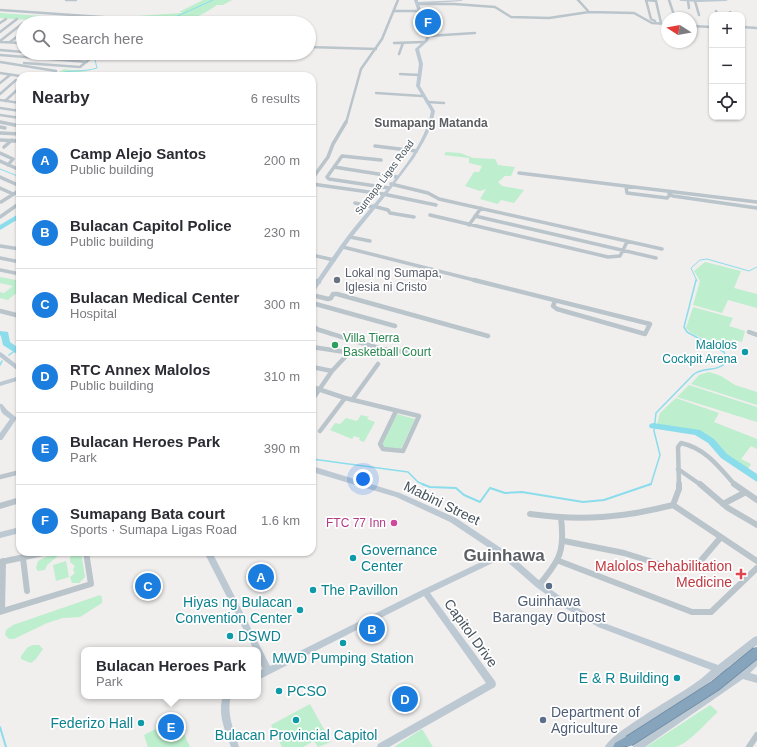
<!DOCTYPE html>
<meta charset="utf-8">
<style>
body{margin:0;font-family:Helvetica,sans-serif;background:#f2f2f3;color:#2b2b33}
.controls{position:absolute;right:12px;top:12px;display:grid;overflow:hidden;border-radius:8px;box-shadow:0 1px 3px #0004}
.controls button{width:36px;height:36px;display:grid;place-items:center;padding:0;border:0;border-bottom:1px solid #e1e1e2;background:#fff;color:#2b2b33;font:20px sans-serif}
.compass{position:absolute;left:661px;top:12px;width:36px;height:36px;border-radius:50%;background:#fff;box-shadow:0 1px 3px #0004;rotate:281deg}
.you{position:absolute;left:363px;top:479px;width:14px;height:14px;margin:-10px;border:3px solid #fff;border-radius:50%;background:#1a73e8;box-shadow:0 0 0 6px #1a73e833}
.badge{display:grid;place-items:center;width:26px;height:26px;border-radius:50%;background:#1b7dde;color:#fff;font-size:13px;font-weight:700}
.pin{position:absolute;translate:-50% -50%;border:2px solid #fff;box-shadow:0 1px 4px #0006}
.popup{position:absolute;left:81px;top:647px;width:180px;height:52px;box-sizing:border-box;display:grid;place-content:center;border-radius:8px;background:#fff;filter:drop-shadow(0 1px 3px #0005);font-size:13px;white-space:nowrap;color:#7c7c81}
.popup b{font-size:15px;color:#2b2b33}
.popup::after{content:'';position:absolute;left:50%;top:100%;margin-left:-8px;border:8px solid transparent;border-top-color:#fff}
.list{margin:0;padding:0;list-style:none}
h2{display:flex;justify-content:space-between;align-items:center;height:52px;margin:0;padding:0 16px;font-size:17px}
h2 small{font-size:13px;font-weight:400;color:#7c7c81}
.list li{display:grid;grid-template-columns:26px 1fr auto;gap:12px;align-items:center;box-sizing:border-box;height:72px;padding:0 16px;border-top:1px solid #e1e1e2}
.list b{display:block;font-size:15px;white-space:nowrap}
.list p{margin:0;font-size:13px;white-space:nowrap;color:#7c7c81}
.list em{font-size:13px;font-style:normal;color:#7c7c81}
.icon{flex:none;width:22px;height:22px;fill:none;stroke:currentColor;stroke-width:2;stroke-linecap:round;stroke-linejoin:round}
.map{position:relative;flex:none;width:757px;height:747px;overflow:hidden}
.search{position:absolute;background:#fff;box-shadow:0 1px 3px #0004;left:16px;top:16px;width:300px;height:44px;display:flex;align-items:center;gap:10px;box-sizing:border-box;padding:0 14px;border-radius:22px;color:#7c7c81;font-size:15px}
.panel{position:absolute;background:#fff;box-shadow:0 1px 3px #0004;left:16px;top:72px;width:300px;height:484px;border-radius:12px}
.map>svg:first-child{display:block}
.green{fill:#bdeecd}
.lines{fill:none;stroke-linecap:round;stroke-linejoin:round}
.stream-far2{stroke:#8bddeb;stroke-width:1}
.stream-far1{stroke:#8bddeb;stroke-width:1.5}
.stream{stroke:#8bddeb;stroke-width:2}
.river{fill:#8bddeb;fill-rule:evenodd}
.highway-casing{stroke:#728fa8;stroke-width:2}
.street-far3{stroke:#bac4cb;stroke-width:2.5}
.street-far2{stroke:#bac4cb;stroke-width:3.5}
.street-far1{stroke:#bac4cb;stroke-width:4.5}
.street{stroke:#bac4cb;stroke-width:6}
.secondary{fill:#bcc8d2;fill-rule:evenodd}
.highway{fill:#87a4bd;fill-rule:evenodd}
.highway-bridge-casing{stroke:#728fa8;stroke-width:12;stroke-linecap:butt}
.highway-bridge{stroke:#87a4bd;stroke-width:10}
.worship-dot{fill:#6b7280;stroke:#fff;stroke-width:1.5}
.leisure-dot{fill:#2e9e5b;stroke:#fff;stroke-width:1.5}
.culture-dot{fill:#0f9aa8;stroke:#fff;stroke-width:1.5}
.hotel-dot{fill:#d1479c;stroke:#fff;stroke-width:1.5}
.health-dot{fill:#e0444e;stroke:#fff;stroke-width:1.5}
.service-dot{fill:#5c6f8a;stroke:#fff;stroke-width:1.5}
.labels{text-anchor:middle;stroke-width:3.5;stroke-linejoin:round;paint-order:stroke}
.far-street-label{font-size:10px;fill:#47535c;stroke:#fff}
.far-quarter-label{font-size:12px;font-weight:bold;fill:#5b5f63;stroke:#fff}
.worship-label{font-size:12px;fill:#5b616d;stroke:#fff;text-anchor:start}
.leisure-label{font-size:12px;fill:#27864d;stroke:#fff;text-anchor:start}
.culture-label{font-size:12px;fill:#0d838f;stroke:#fff;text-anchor:end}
.hotel-label{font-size:12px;fill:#b23c85;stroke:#fff;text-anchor:end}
.near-street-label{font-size:14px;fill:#47535c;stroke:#fff}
.near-culture-label{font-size:14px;fill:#0d838f;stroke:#fff;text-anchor:start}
.near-health-label{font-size:14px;fill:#be3a42;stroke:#fff;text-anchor:end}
.near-service-label{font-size:14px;fill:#4e5e75;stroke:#fff}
.near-quarter-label{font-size:17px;font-weight:bold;fill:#5b5f63;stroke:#fff}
</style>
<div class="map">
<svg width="757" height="747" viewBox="0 0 757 747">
<rect width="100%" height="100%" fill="#f1eeee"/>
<!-- green -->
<path class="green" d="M203,0H232L223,5H217C205,13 194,21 179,20L176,23H130L137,16L181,13L182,12H179Z
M0,13L128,22L74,23L0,18Z
M64,69L88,72L87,76H53Z
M446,152L460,153L473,158L495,159L498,165L515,167L511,176H505L498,182L502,186L524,190L514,203L501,200L498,204L480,199L486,189L480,191L465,186L474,172H479L482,166L469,163V158L444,155Z
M705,262L741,271L734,288L757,294V308L728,300L722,313L693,305L700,281L694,271Z
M0,277L16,280L20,277V295L15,294L8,300L0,298V292L4,293L13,286L0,283Z
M693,307L733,318L729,326L745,331L742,342L732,339L728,351C717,342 693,337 686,328Z
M709,372L721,376L735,385L757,392V405L691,384L699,375Z
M689,385L757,407V422L677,397Z
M676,398L719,413L714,422L757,439V449L751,446L741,459L751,464L747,470L725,455L712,441L697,431L674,428L657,424L660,413Z
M397,414L415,419L400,451L380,446Z
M361,415L369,417L367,419L375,422L364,442L359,440L360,438L354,436L352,439L330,430L335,423L340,424L346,418L357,421Z
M55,552H58V556L47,565L45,570L38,571L36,568L38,561Z
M68,552H81L85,577L79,583H72L70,577L75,573L73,570L75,566L70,562V557L73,555Z
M66,561L69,577L56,581L53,565Z
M100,595L102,597V603L80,617L63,618L47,623L14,639H9L5,635L6,630L13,625Z
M33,645H39L43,649L36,659L31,663L21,659V656L28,647Z
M310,704L331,742L318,747L314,741L303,747H282L271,725Z
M710,705L718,712C706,722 689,744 675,747C666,747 655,747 646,747Z
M177,718L190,747H148L144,735Z
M422,729L433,747H394Z"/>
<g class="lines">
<!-- stream-far2 -->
<path class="stream-far2" d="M144,23L152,18L171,19L213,0
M56,76C66,68 83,73 97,68L95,60L110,53
M0,169L20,177
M697,281L691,268L700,260L707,259L749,271L757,267"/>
<!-- stream-far1 -->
<path class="stream-far1" d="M9,355L16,350
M0,365L2,361
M312,459L408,472L418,482L425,485
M649,485L651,484L660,455L654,431L656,413L694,374C706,366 715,373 727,362L724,352L687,332L684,327L696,280"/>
<!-- stream -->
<path class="stream" d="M422,484L430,487L456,488L464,495L480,502L490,488L505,493L522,492L583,502L604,500L651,484
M0,727L6,747"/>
<!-- river -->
<path class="river" d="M20,213V218L0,230V225Z
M0,331L8,332L10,342L20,349V356L3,345L1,336L0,335Z
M653,423L700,430L714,439L727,454L757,474V482L721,458L708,443L695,435L650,428L649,426L650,424Z"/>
<defs>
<path id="highway" d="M629,735L633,737L635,741C631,747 621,747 613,747L615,743Z"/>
</defs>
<!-- highway casing -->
<use href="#highway" class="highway-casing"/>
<!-- street-far3 -->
<path class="street-far3" d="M66,0H76
M578,0L589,12
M646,0L656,1L661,23
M646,0L651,19L655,21
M669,0L673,12
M688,1L689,8
M695,1L699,15
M417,4H454L495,7L511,17L549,18L589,12L634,13L652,23L667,24
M0,10L131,19L128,23
M394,11H420
M716,11L718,15
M730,12L732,15
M0,23L6,19
M35,23L38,21
M691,26L712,27
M742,27L757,28
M0,32L17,19
M428,36L475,33
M0,41L23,23
M0,42L23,43
M10,42L23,32
M394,43L424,42
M309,47L376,49
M0,50L23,52
M51,53L93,56
M399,54L403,43
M0,55L87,62
M0,62L56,71
M24,63L80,67L97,53
M0,73L20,76
M400,74L419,75
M0,83L10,75
M376,93L422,96
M0,94L16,80
M0,100L20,103
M5,101L17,90
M427,102L444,103
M0,108L20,111
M0,115L20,118
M0,122L5,123
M346,123L361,69L382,39L398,0"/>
<!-- street-far2 -->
<path class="street-far2" d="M0,122L20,126
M0,127L5,128
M0,133L20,134
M0,140L20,141
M375,146L416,151
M4,147L12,140
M0,153L13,159L8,165
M381,160L342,156L327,177L329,179L389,188
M0,161L20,170
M334,167L397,177
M519,173L757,202
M0,177L20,186
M312,179L328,157L333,144L346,122
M312,184L383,194L436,205
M391,184L428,193L439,199L662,249
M626,187L627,193L667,198L670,195
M0,188L13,194
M669,191V194L673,196L757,208
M1,202L20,190
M355,203L372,207
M373,206L388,210L390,213L414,217
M430,215L608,257L620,256L627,242
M475,216L656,258
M0,217L20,203
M469,225L481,208
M350,237L370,241
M0,246L20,249
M343,247L478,281
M312,251L313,249
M312,255L334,260
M0,258L20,262
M0,270L20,274
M312,280L315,281"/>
<!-- street-far1 -->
<path class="street-far1" d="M312,280L319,282
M474,280L650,324L645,334L557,309L553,306L555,301
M312,295L328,299L331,298L333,294H337L488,336
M312,303L395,326
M0,311L20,316
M312,326L319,330C341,336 397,358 416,350
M749,332L757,335
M312,347L345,352L347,355L332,371L312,400
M312,367L332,371
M312,387L345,398L419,416L403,451L383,449L380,444L396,411
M352,400L378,364
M320,431L345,398
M678,469L701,485
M0,477L20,472
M679,485L678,447L681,443C705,448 719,467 735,485"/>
<!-- street -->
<path class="street" d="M700,484L728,508L757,525
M734,484L757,500
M723,504L744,493
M673,505L757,561
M0,506L20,500
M530,514C581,521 623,518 673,505L679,489V484
M564,541L624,553L672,568L687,569L698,564L721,537
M23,558L27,591
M559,561L692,612H711L757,568
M1,562L48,552
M539,585C560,560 565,551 561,518
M2,611L3,561
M0,612L91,584L86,552
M749,747L757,735"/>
<!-- secondary -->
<path class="secondary" d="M414,0H418V2L463,0L461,1L419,4L430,36L428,41L419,49L423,64L420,86L435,111L432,125L424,141L414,158L387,194L352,237L314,292L312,293V287C324,270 336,251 349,234C374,202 413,165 427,126C429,121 430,116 431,111L416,86L419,64L415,49L425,40L426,36Z
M679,0H728L726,1L699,2L681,1Z
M0,352L2,353L20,367V372L18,371L0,357Z
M20,376V380L0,386V382Z
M0,404H2L7,410L17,418L2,440H0V433L10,419C3,414 0,413 0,404Z
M312,466L400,493L456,518L507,552L542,583L571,604L604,623L718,665L754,637L757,636V645L727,668L740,671L754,658L757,657V666L750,673L757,675V683L743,679L645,747H633L634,744L732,677L720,674L698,691L627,737L616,747H605C611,733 675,697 691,686C698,681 705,676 711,670L598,627L565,608L536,587L503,558L430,593L495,681L496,684L495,687L389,747H377L378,744L486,683L424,596L258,680V672L263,669L258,659V650H254L204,552H212L270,666L422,590L498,554L450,522L396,497L312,472Z
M20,527V533L0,538V532Z
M223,696H231C226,714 234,730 239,747H231C225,730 217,714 223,696Z"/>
<!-- highway -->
<use href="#highway" class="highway"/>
<defs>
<path id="highway-bridge" d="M629,741L715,686L757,652"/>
</defs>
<!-- highway-bridge casing -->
<use href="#highway-bridge" class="highway-bridge-casing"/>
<!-- highway-bridge -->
<use href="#highway-bridge" class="highway-bridge"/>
</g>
<!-- markers -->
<circle class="worship-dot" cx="337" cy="280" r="4"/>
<circle class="leisure-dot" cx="335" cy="345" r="4"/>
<g class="culture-dot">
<circle cx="745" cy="352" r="4"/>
<circle cx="353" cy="558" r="4"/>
<circle cx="313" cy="590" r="4"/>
<circle cx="300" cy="610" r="4"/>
<circle cx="230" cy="636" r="4"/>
<circle cx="343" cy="643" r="4"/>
<circle cx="677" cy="678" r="4"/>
<circle cx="279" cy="691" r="4"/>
<circle cx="296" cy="720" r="4"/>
<circle cx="141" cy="723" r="4"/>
</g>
<circle class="hotel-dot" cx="394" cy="523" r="4"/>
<path class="health-dot" d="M739 568h4v4h4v4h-4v4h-4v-4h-4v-4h4z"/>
<g class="service-dot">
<circle cx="549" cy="586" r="4"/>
<circle cx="543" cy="720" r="4"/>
</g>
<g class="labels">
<!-- far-street labels -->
<g class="far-street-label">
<text transform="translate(384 177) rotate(-53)" y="4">Sumapa Ligas Road</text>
</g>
<!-- far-quarter labels -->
<g class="far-quarter-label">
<text x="431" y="127">Sumapang Matanda</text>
</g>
<!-- worship labels -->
<g class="worship-label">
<text x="345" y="277">Lokal ng Sumapa,<tspan x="345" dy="14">Iglesia ni Cristo</tspan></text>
</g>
<!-- leisure labels -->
<g class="leisure-label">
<text x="343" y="342">Villa Tierra<tspan x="343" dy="14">Basketball Court</tspan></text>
</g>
<!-- culture labels -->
<g class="culture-label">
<text x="737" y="349">Malolos<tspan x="737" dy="14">Cockpit Arena</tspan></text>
</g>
<!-- hotel labels -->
<g class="hotel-label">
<text x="386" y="527">FTC 77 Inn</text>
</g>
<!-- near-street labels -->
<g class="near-street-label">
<text transform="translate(442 503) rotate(26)" y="5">Mabini Street</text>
<text transform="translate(471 633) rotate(54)" y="5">Capitol Drive</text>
</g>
<!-- near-culture labels -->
<g class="near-culture-label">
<text x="361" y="555">Governance<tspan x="361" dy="16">Center</tspan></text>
<text x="321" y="595">The Pavillon</text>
<text x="292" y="607" text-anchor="end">Hiyas ng Bulacan<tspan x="292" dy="16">Convention Center</tspan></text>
<text x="238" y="641">DSWD</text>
<text x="343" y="663" text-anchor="middle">MWD Pumping Station</text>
<text x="669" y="683" text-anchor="end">E &amp; R Building</text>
<text x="287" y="696">PCSO</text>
<text x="133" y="728" text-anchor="end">Federizo Hall</text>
<text x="296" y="740" text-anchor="middle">Bulacan Provincial Capitol</text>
</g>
<!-- near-health labels -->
<g class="near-health-label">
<text x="732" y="571">Malolos Rehabilitation<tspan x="732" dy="16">Medicine</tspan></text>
</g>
<!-- near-service labels -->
<g class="near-service-label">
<text x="549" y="606">Guinhawa<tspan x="549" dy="16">Barangay Outpost</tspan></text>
<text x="551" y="717" text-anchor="start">Department of<tspan x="551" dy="16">Agriculture</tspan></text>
</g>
<!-- near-quarter labels -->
<g class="near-quarter-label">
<text x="504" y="561">Guinhawa</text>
</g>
</g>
</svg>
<div class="controls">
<button>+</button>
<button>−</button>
<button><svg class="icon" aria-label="locate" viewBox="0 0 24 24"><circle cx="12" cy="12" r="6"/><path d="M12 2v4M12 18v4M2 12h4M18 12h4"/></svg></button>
</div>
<svg class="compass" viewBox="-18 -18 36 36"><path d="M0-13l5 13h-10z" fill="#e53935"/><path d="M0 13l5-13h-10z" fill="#7c7c81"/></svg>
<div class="you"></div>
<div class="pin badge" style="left:261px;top:577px">A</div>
<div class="pin badge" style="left:372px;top:629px">B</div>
<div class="pin badge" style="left:148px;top:586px">C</div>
<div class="pin badge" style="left:405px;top:699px">D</div>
<div class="pin badge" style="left:171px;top:727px">E</div>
<div class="popup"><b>Bulacan Heroes Park</b>Park</div>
<div class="pin badge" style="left:428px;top:22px">F</div>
<div class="search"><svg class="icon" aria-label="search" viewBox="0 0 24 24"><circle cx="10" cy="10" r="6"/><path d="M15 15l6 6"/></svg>Search here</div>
<section class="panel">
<h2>Nearby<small>6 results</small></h2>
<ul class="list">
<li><span class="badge">A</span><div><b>Camp Alejo Santos</b><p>Public building</p></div><em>200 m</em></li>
<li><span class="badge">B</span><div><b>Bulacan Capitol Police</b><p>Public building</p></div><em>230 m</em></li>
<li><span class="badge">C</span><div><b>Bulacan Medical Center</b><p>Hospital</p></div><em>300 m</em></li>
<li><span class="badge">D</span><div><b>RTC Annex Malolos</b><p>Public building</p></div><em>310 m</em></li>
<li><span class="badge">E</span><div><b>Bulacan Heroes Park</b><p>Park</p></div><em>390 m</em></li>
<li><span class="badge">F</span><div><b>Sumapang Bata court</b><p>Sports · Sumapa Ligas Road</p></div><em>1.6 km</em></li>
</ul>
</section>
</div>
